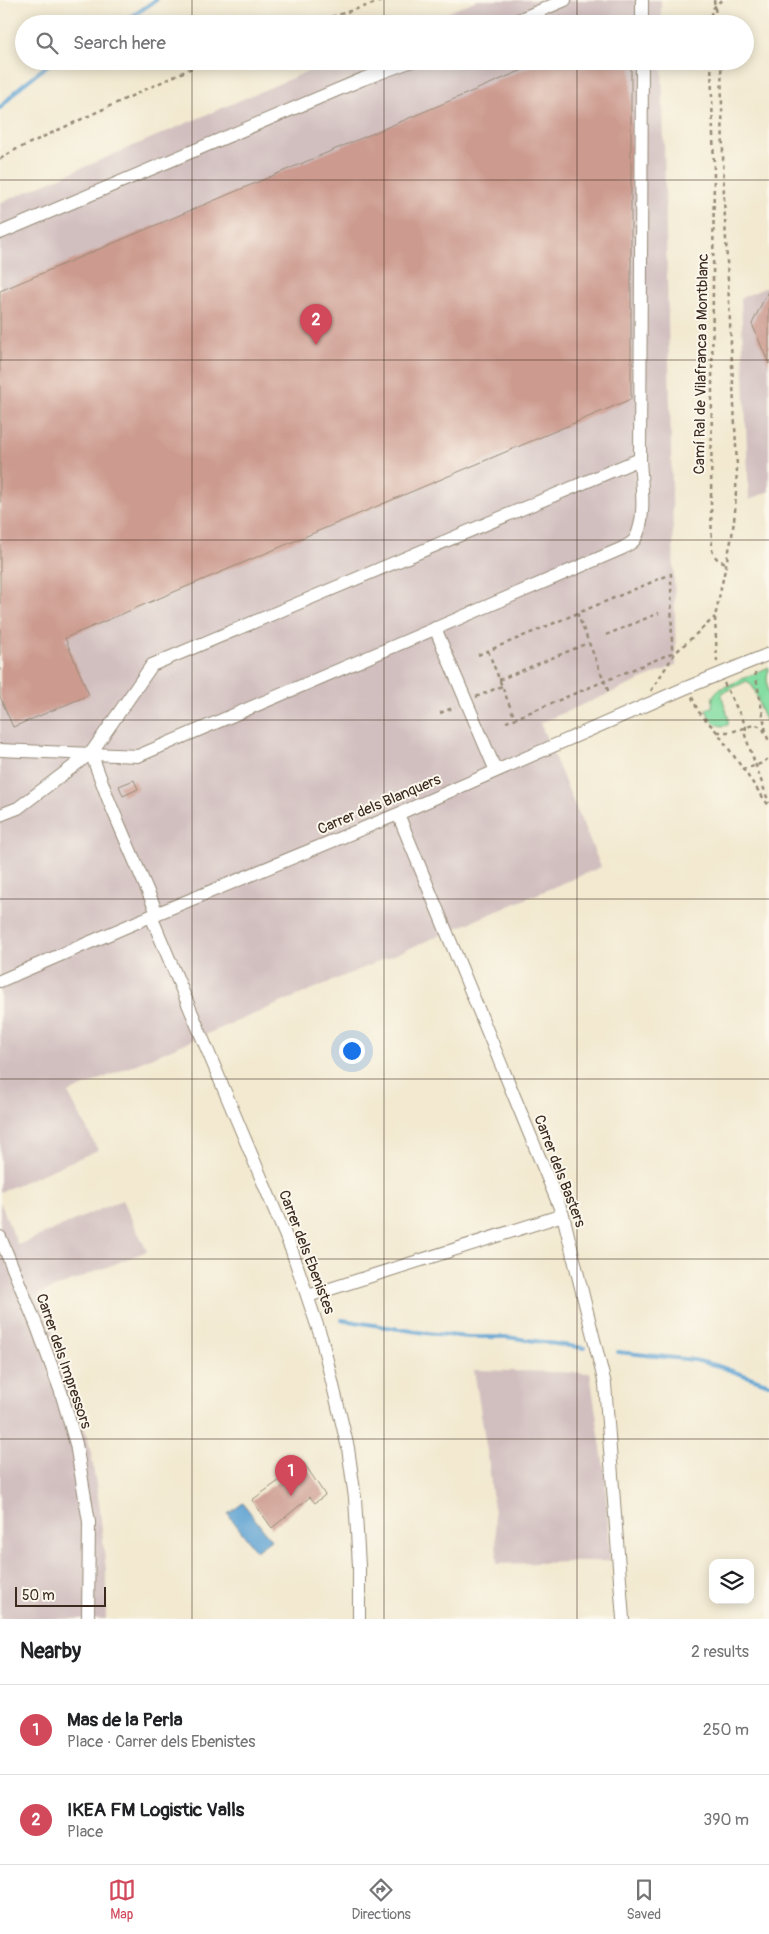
<!DOCTYPE html>
<meta charset="utf-8">
<style>
body{margin:0;font-family:Pangolin,sans-serif;background:#f6f6f6;color:#202124}
.controls{position:absolute;right:15px;bottom:15px;display:grid;overflow:hidden;border-radius:10px;box-shadow:0 2px 12px #0003}
.controls button{width:45px;height:45px;display:grid;place-items:center;padding:0;border:0;border-bottom:1px solid #e0e0e0;background:#fff;color:#202124;font:25px sans-serif}
.scale{position:absolute;left:15px;bottom:12px;width:91px;box-sizing:border-box;padding-left:5px;border:2px solid #3b2a1e;border-top:0;font-size:14px;line-height:18px;white-space:nowrap;color:#3b2a1e;-webkit-text-stroke:4px #fbf7ec;paint-order:stroke}
.you{position:absolute;left:351px;top:1050px;width:18px;height:18px;margin:-12px;border:4px solid #fff;border-radius:50%;background:#1a73e8;box-shadow:0 0 0 8px #1a73e833}
.badge{display:grid;place-items:center;width:32px;height:32px;border-radius:50%;background:#d1495b;color:#fff;font-size:16px;font-weight:700}
.pin{position:absolute;translate:-50% -41px;filter:drop-shadow(0 1px 2px #0008)}
.pin::after{content:'';position:absolute;top:26px;width:18px;height:15px;background:inherit;clip-path:polygon(0 0,100% 0,50% 100%)}
.list{margin:0;padding:0;list-style:none}
h2{display:flex;justify-content:space-between;align-items:center;height:65px;margin:0;padding:0 20px;font-size:21px}
h2 small{font-size:16px;font-weight:400;color:#757577}
.list li{display:grid;grid-template-columns:32px 1fr auto;gap:15px;align-items:center;box-sizing:border-box;height:90px;padding:0 20px;border-top:1px solid #e0e0e0}
.list b{display:block;font-size:19px;white-space:nowrap}
.list p{margin:0;font-size:16px;white-space:nowrap;color:#757577}
.list em{font-size:16px;font-style:normal;color:#757577}
.icon{flex:none;width:28px;height:28px;fill:none;stroke:currentColor;stroke-width:2;stroke-linecap:round;stroke-linejoin:round}
.map{position:relative;flex:none;width:769px;height:1619px;overflow:hidden}
.search{position:absolute;background:#fff;box-shadow:0 2px 12px #0003;left:15px;right:15px;top:15px;height:55px;display:flex;align-items:center;gap:12px;box-sizing:border-box;padding:0 18px;border-radius:28px;color:#757577;font-size:19px}
.sheet{height:245px;background:#fff}
nav{display:flex;justify-content:space-around;align-items:center;box-sizing:border-box;height:70px;border-top:1px solid #e0e0e0;background:#fff;font-size:14px;color:#757577}
nav a{display:grid;justify-items:center;gap:2px}
nav .on{color:#d1495b}
.map>svg:first-child{display:block}
.industrial{fill:#d1bfbf}
.green{fill:#84dda2;stroke:#608460}
.water{fill:#5da2d2;stroke:#4c6678}
.lines{fill:none;stroke-linecap:round;stroke-linejoin:round}
.stream{stroke:#5da2d2;stroke-width:4}
.building{fill:#cc9a8e}
.minor-casing{stroke:#968a77;stroke-width:14}
.path{stroke:#968a77;stroke-width:2.5;stroke-dasharray:4 4;stroke-linecap:butt}
.minor{stroke:#fff;stroke-width:12}
.grid{fill:none;stroke:#3b2a1e;stroke-width:1;stroke-opacity:0.55}
.labels{text-anchor:middle;stroke-width:4;stroke-linejoin:round;paint-order:stroke}
.street-label{font-size:15px;fill:#3b2a1e;stroke:#fbf7ec}
</style>
<div class="map">
<svg width="769" height="1619" viewBox="0 0 769 1619">
<rect width="100%" height="100%" fill="#fbf7ec"/>
<filter id="ink" filterUnits="userSpaceOnUse"><feTurbulence type="fractalNoise" baseFrequency=".02" numOctaves="2"/><feDisplacementMap in="SourceGraphic" scale="10" xChannelSelector="R" yChannelSelector="G"/><feConvolveMatrix kernelMatrix="1 2 1 2 8 2 1 2 1" color-interpolation-filters="sRGB"/></filter>
<filter id="wash" filterUnits="userSpaceOnUse"><feTurbulence type="fractalNoise" baseFrequency=".0096" numOctaves="4" result="noise"/><feDisplacementMap in="SourceGraphic" scale="20" xChannelSelector="R" yChannelSelector="G"/><feGaussianBlur stdDeviation="1.12" result="paint"/><feColorMatrix in="noise" values="0 0 0 0 0 0 0 0 0 0 0 0 0 0 0 0 0 1.4 0 .05"/><feComposite in="paint" operator="in"/></filter>
<g filter="url(#wash)">
<rect width="100%" height="100%" fill="#f2e9d0"/>
<!-- industrial -->
<path class="industrial" d="M477,0H661V24H421Z
M332,61H662L676,665L540,723L601,867L68,1093L98,1150L0,1192V203Z
M769,286V491L749,500L741,298Z
M122,1200L147,1251L39,1294L75,1392L91,1453L100,1510L106,1570V1619H0V1202L18,1245Z
M474,1370L590,1373L605,1475L610,1561L497,1564L496,1533L489,1464Z"/>
<!-- green -->
<path class="green" d="M769,667C766,680 767,685 769,699C769,707 769,716 769,724C756,713 761,690 747,681L722,693C722,704 730,714 728,725C716,729 709,719 706,709L712,707L713,696L718,690Z"/>
<!-- water -->
<path class="water" d="M243,1503L271,1540L256,1551L228,1514Z"/>
<g class="lines">
<!-- stream -->
<path class="stream" d="M121,24L156,0
M0,108L20,87L53,61
M342,1320L425,1333L469,1337H507L584,1348
M618,1352L694,1360L715,1365L769,1384"/>
</g>
<g id="blocks">
<!-- building -->
<path class="building" d="M544,61H631V399L65,638L89,695L13,727L0,697V291Z
M769,289V364L752,324Z
M134,780L138,789L123,796L119,786Z
M304,1463L325,1495L315,1503L310,1497L272,1528L252,1500Z"/>
</g>
</g>
<g filter="url(#ink)">
<use href="#blocks" fill-opacity="0" stroke="#968a77" stroke-width="1"/>
<g class="lines">
<defs>
<path id="minor" d="M642,0V24
M509,24L565,0
M0,233L363,79L412,61
M435,628L496,771
M0,750L138,756L623,548C627,545 633,543 635,539C647,519 641,481 640,459L642,61
M91,753L109,801L157,913
M398,814L563,1215L605,1384L623,1619
M0,815L18,808L91,753L152,665L640,459
M151,916L292,1251L322,1340L348,1448L355,1498L359,1566V1619
M0,981L151,916L398,814L683,689L769,654
M0,1237L36,1324L61,1392L76,1444L89,1522L88,1619
M308,1296L563,1215"/>
</defs>
<!-- minor casing -->
<use href="#minor" class="minor-casing"/>
<!-- path -->
<path class="path" d="M714,0L717,24
M309,24L385,0
M710,24C710,12 713,6 722,0
M711,61L714,170L711,503L712,550C715,559 719,561 727,563
M0,159L15,150L207,61
M577,613L609,693
M606,635L659,613
M488,651L515,719
M478,655L671,574L672,653L504,723
M717,662L715,617L732,536L735,512L737,467L724,199L721,61
M755,672L766,732
M499,680L588,643
M724,683L746,726
M651,691L675,653L715,617
M476,697L502,686
M692,697L698,711L717,732L769,806
M440,713L455,707
M746,726L745,735L769,803
M717,732C723,732 729,732 734,731C753,726 761,717 769,742
M742,769C752,766 762,766 769,757"/>
<!-- minor -->
<use href="#minor" class="minor"/>
</g>
</g>
<!-- grid -->
<path class="grid" d="M192,0V24M384,0V24M577,0V24M192,61V1619M384,61V1619M577,61V1619M0,180H769M0,360H769M0,540H769M0,720H769M0,899H769M0,1079H769M0,1259H769M0,1439H769"/>
<g class="labels">
<!-- street labels -->
<g class="street-label">
<text transform="translate(701 364) rotate(-89)" y="5">Camí Ral de Vilafranca a Montblanc</text>
<text transform="translate(379 804) rotate(-23)" y="5">Carrer dels Blanquers</text>
<text transform="translate(560 1171) rotate(69)" y="5">Carrer dels Basters</text>
<text transform="translate(307 1252) rotate(69)" y="5">Carrer dels Ebenistes</text>
<text transform="translate(64 1361) rotate(71)" y="5">Carrer dels Impressors</text>
</g>
</g>
</svg>
<div class="controls">
<button><svg class="icon" aria-label="layers" viewBox="0 0 24 24"><path d="M12 4l9 5-9 5-9-5zM3 14l9 5 9-5"/></svg></button>
</div>
<div class="scale">50 m</div>
<div class="you"></div>
<div class="pin badge" style="left:291px;top:1496px">1</div>
<div class="pin badge" style="left:316px;top:345px">2</div>
<div class="search"><svg class="icon" aria-label="search" viewBox="0 0 24 24"><circle cx="10" cy="10" r="6"/><path d="M15 15l6 6"/></svg>Search here</div>
</div>
<section class="sheet">
<h2>Nearby<small>2 results</small></h2>
<ul class="list">
<li><span class="badge">1</span><div><b>Mas de la Perla</b><p>Place · Carrer dels Ebenistes</p></div><em>250 m</em></li>
<li><span class="badge">2</span><div><b>IKEA FM Logistic Valls</b><p>Place</p></div><em>390 m</em></li>
</ul>
</section>
<nav>
<a class="on"><svg class="icon" aria-label="map" viewBox="0 0 24 24"><path d="M3 6l6-2 6 2 6-2v14l-6 2-6-2-6 2zM9 4v14M15 6v14"/></svg>Map</a>
<a><svg class="icon" aria-label="directions" viewBox="0 0 24 24"><path d="M12 3l9 9-9 9-9-9zM9 14v-3h6M13 9l2 2-2 2"/></svg>Directions</a>
<a><svg class="icon" aria-label="saved" viewBox="0 0 24 24"><path d="M7 4h10v16l-5-4-5 4z"/></svg>Saved</a>
</nav>
